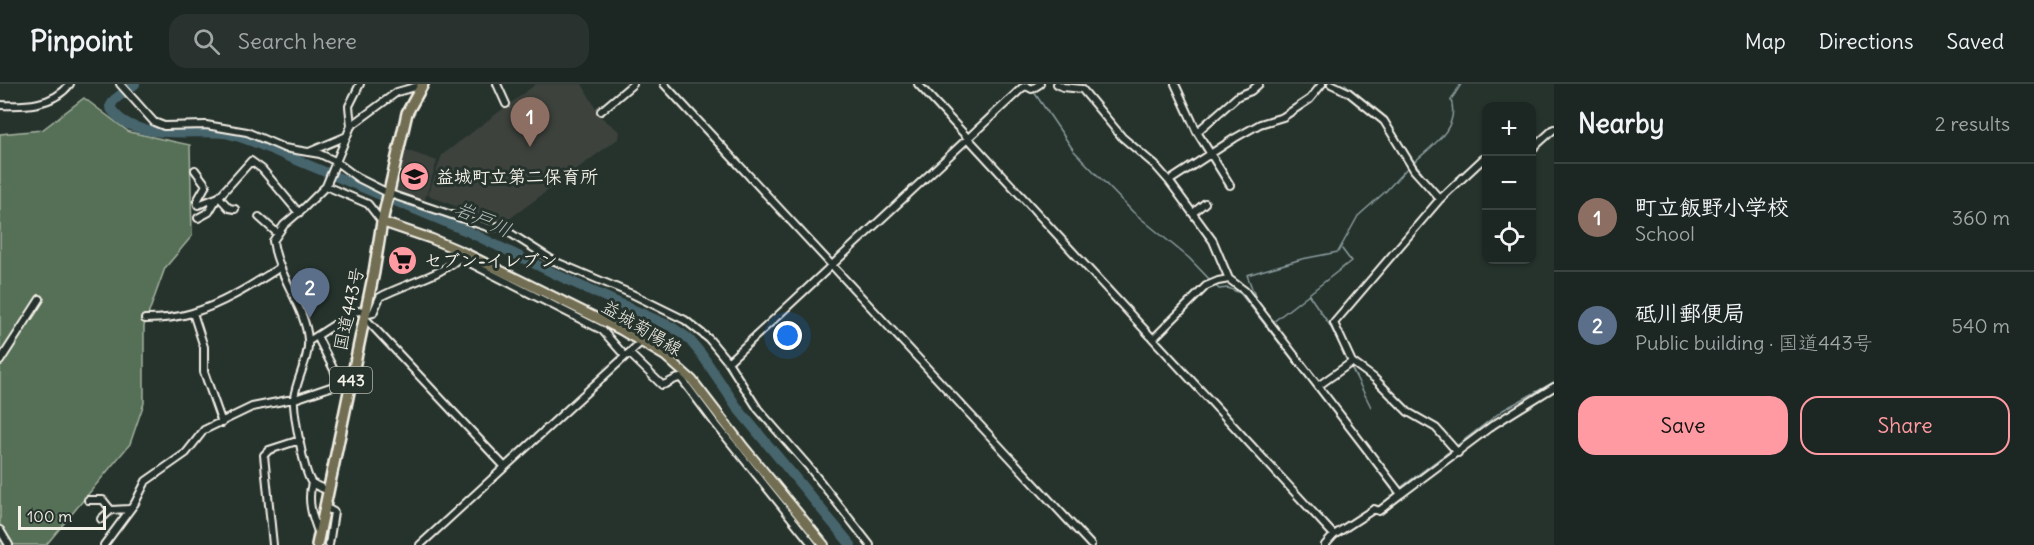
<!DOCTYPE html>
<meta charset="utf-8">
<style>
body{margin:0;font-family:Delius,"Klee One",sans-serif;background:#29322f;color:#f1f3f6}
.controls{position:absolute;right:18px;top:18px;display:grid;overflow:hidden;border-radius:12px;box-shadow:0 2px 4px #0004}
.controls button{width:54px;height:54px;display:grid;place-items:center;padding:0;border:0;border-bottom:2px solid #3a4340;background:#1c2622;color:#f1f3f6;font:30px sans-serif}
.scale{position:absolute;left:18px;bottom:15px;width:88px;box-sizing:border-box;padding-left:6px;border:3px solid #f4f1e8;border-top:0;font-size:16px;line-height:21px;white-space:nowrap;color:#f4f1e8;-webkit-text-stroke:4px #26332d;paint-order:stroke}
.you{position:absolute;left:788px;top:252px;width:21px;height:21px;margin:-15px;border:4px solid #fff;border-radius:50%;background:#1a73e8;box-shadow:0 0 0 9px #1a73e833}
.badge{display:grid;place-items:center;width:39px;height:39px;border-radius:50%;background:#ff9aa2;color:#fff;font-size:20px;font-weight:700}
.pin{position:absolute;translate:-50% -50px;filter:drop-shadow(0 2px 3px #0008)}
.pin::after{content:'';position:absolute;top:32px;width:21px;height:18px;background:inherit;clip-path:polygon(0 0,100% 0,50% 100%)}
.list{margin:0;padding:0;list-style:none}
h2{display:flex;justify-content:space-between;align-items:center;height:78px;margin:0;padding:0 24px;font-size:26px}
h2 small{font-size:20px;font-weight:400;color:#a0a5a5}
.list li{display:grid;grid-template-columns:39px 1fr auto;gap:18px;align-items:center;box-sizing:border-box;height:108px;padding:0 24px;border-top:2px solid #3a4340}
.list b{display:block;font-size:22px;white-space:nowrap}
.list p{margin:0;font-size:20px;white-space:nowrap;color:#a0a5a5}
.list em{font-size:20px;font-style:normal;color:#a0a5a5}
.actions{display:flex;gap:12px;padding:18px 24px}
.actions a{flex:1;padding:14px 0;border:2px solid #ff9aa2;border-radius:18px;text-align:center;font-size:21px;color:#ff9aa2}
.actions .main{background:#ff9aa2;color:#111}
.icon{flex:none;width:33px;height:33px;fill:none;stroke:currentColor;stroke-width:2;stroke-linecap:round;stroke-linejoin:round}
.map{position:relative;flex:none;width:1554px;height:461px;overflow:hidden}
header{display:flex;align-items:center;gap:36px;box-sizing:border-box;height:84px;padding:0 30px;background:#1c2622;border-bottom:2px solid #3a4340}
header strong{font-size:28px}
nav{display:flex;gap:33px;margin-inline-start:auto;font-size:21px}
.search{width:420px;height:54px;background:#29322f;display:flex;align-items:center;gap:15px;box-sizing:border-box;padding:0 21px;border-radius:18px;color:#a0a5a5;font-size:22px}
main{display:flex}
aside{flex:1;background:#1c2622}
.map>svg:first-child{display:block}
.built{fill:#3d423e}
.green{fill:#557056;stroke:#a4b09f;stroke-width:1.5}
.lines{fill:none;stroke-linecap:round;stroke-linejoin:round}
.stream{stroke:#8c9d9e;stroke-width:1.5}
.river{stroke:#47656d;stroke-width:10}
.minor-casing{stroke:#f4f1e8;stroke-width:10}
.major-casing{stroke:#f4f1e8;stroke-width:12}
.highway-casing{stroke:#f4f1e8;stroke-width:14}
.minor{stroke:#26332d;stroke-width:6}
.major{stroke:#726e52;stroke-width:8}
.highway{stroke:#726e52;stroke-width:9}
.labels{text-anchor:middle;stroke-width:6;stroke-linejoin:round;paint-order:stroke}
.shield{fill:#26332d;stroke:#b6b8b0;stroke-width:1.5}
.shield-label{font-size:16px;font-weight:bold;fill:#f4f1e8}
.poi-label{font-size:18px;font-weight:bold;fill:#f4f1e8;stroke:#26332d;text-anchor:start}
.street-label{font-size:18px;fill:#f4f1e8;stroke:#26332d}
.water-label{font-size:20px;font-style:italic;fill:#afb9b7;stroke:#26332d}
</style>
<header>
<strong>Pinpoint</strong>
<div class="search"><svg class="icon" aria-label="search" viewBox="0 0 24 24"><circle cx="10" cy="10" r="6"/><path d="M15 15l6 6"/></svg>Search here</div>
<nav><a>Map</a><a>Directions</a><a>Saved</a></nav>
</header>
<main>
<div class="map">
<svg width="1554" height="461" viewBox="0 0 1554 461">
<rect width="100%" height="100%" fill="#26332d"/>
<filter id="ink" filterUnits="userSpaceOnUse"><feTurbulence type="fractalNoise" baseFrequency=".0167" numOctaves="2"/><feDisplacementMap in="SourceGraphic" scale="12" xChannelSelector="R" yChannelSelector="G"/><feConvolveMatrix kernelMatrix="1 2 1 2 8 2 1 2 1" color-interpolation-filters="sRGB"/></filter>
<g filter="url(#ink)">
<!-- built -->
<path class="built" d="M536,0H582L601,33L620,48L619,54L501,141L428,111L442,71Z
M403,65L437,77L424,118L395,109Z"/>
<!-- green -->
<path class="green" d="M84,14L129,48L190,61L192,152L165,184L144,242V319L130,360L46,461H0V50L42,46Z"/>
<g class="lines">
<!-- stream -->
<path class="stream" d="M1345,0L1386,33L1414,78L1425,92
M1034,8L1074,67L1133,128L1189,174L1212,198
M1413,79C1432,62 1460,44 1451,16L1461,0
M1215,201L1219,205L1228,204L1240,209L1340,336L1393,407L1395,406
M1309,211L1329,240L1347,275
M1258,220L1247,191L1302,175L1338,168L1358,132L1385,108L1409,82
M1273,238L1351,177L1342,165
M1350,281L1371,323
M1455,363L1503,326L1554,298
M1400,404L1451,366"/>
<!-- river -->
<path class="river" d="M135,0L114,16L110,23C131,59 191,45 224,49C233,50 242,54 251,57L469,148L572,198L672,243L688,254L702,271L739,326L851,461"/>
<defs>
<path id="minor" d="M120,0L154,38L164,42L206,41L247,48L284,64L320,70L335,77L358,94L390,110L490,144L499,142L554,177L632,210L685,236L709,255L728,278L758,325L808,382L870,461
M497,0L506,20
M664,0L1091,461
M918,0L1334,451
M1057,0L1063,3L1082,5L1122,53L1155,81L1169,97L1213,157L1229,195L1245,207L1401,410L1379,427L1374,425L1334,451L1325,461
M1175,0L1197,48L1230,101
M1331,0L1348,8L1384,37L1414,86L1440,115
M0,21C25,22 53,22 70,0
M601,27L633,0
M351,42L349,22L360,0
M1197,48L1238,12L1251,7L1259,0
M1532,65L1554,45
M309,68L347,52
M195,86L206,101L197,117L198,121L219,113L229,124L235,125
M1169,97L1235,54L1260,40L1283,33L1310,15L1322,0
M326,102L368,120L382,138
M1193,129L1205,119
M259,133L277,149
M198,134L209,128L216,116L251,77L262,85L299,129
M460,174L602,246L625,272
M193,229L204,263V288L222,339
M364,231L373,229L380,213C405,199 443,192 462,171
M364,233L505,383
M145,235C160,235 176,234 192,229C223,220 252,201 279,184
M317,252L341,300
M1153,255L1206,202L1218,197L1229,195
M309,257L354,228L365,226
M629,269L662,301C669,300 675,293 681,294L714,338L813,461
M0,277L40,215
M728,278L1022,4L1026,2L1032,5L1040,0
M1352,278L1374,294L1408,328L1436,344L1458,369
M1318,302L1352,278L1334,239L1440,115L1483,75L1486,79
M312,399C307,416 312,433 319,450
M329,407C324,405 316,402 312,399C304,390 293,327 294,314C296,296 310,273 308,256C306,224 278,193 273,157L284,141L305,123L326,102L351,42L397,8L422,1
M1401,410L1493,341L1554,303
M88,416H103L111,426
M325,423L334,428L329,461
M101,435L111,426L129,425
M0,446L9,461
M104,461L135,419L146,397L186,369L204,346L252,323L298,314L345,298H351
M273,461L264,371L269,366L300,356
M420,461L641,258"/>
<path id="major" d="M382,138L432,155L465,169L621,246L665,272L692,296L742,361L824,461"/>
<path id="highway" d="M317,461L374,188L382,138L407,29L423,0"/>
</defs>
<!-- minor casing -->
<use href="#minor" class="minor-casing"/>
<!-- major casing -->
<use href="#major" class="major-casing"/>
<!-- highway casing -->
<use href="#highway" class="highway-casing"/>
<!-- minor -->
<use href="#minor" class="minor"/>
<!-- major -->
<use href="#major" class="major"/>
<!-- highway -->
<use href="#highway" class="highway"/>
</g>
</g>
<!-- icons -->
<defs>
<symbol id="school-disc" viewBox="-11 -11 22 22"><circle r="9.5" fill="#ff9aa2" stroke="#26332d"/><path d="M0-5L7-2L0 1L-7-2ZM-4 1L0 2.5L4 1V4Q0 6-4 4Z" fill="#111"/></symbol>
<symbol id="supermarket-disc" viewBox="-11 -11 22 22"><circle r="9.5" fill="#ff9aa2" stroke="#26332d"/><path d="M-6-5.5h2.5l.6 2H6L4.5 2H-2.5L-4.4-4H-6ZM-1.5 3.2a1.3 1.3 0 1 0 .1 0ZM3 3.2a1.3 1.3 0 1 0 .1 0Z" fill="#111"/></symbol>
</defs>
<g fill-rule="evenodd">
<use href="#school-disc" x="398" y="76" width="33" height="33"/>
<use href="#supermarket-disc" x="386" y="160" width="33" height="33"/>
</g>
<g class="labels">
<!-- shield labels -->
<rect class="shield" x="330" y="283" width="42" height="26" rx="4.5"/>
<g class="shield-label">
<text x="351" y="302">443</text>
</g>
<!-- poi labels -->
<g class="poi-label">
<text x="436" y="99">益城町立第二保育所</text>
<text x="424" y="183">セブン-イレブン</text>
</g>
<!-- street labels -->
<g class="street-label">
<text transform="translate(349 225) rotate(-78)" y="6">国道443号</text>
<text transform="translate(642 244) rotate(31)" y="6">益城菊陽線</text>
</g>
<!-- water labels -->
<g class="water-label">
<text transform="translate(483 135) rotate(24)" y="7">岩戸川</text>
</g>
</g>
</svg>
<div class="controls">
<button>+</button>
<button>−</button>
<button><svg class="icon" aria-label="locate" viewBox="0 0 24 24"><circle cx="12" cy="12" r="6"/><path d="M12 2v4M12 18v4M2 12h4M18 12h4"/></svg></button>
</div>
<div class="scale">100 m</div>
<div class="you"></div>
<div class="pin badge" style="left:530px;top:63px;background:#8d6e63">1</div>
<div class="pin badge" style="left:310px;top:234px;background:#5c6f8a">2</div>
</div>
<aside>
<h2>Nearby<small>2 results</small></h2>
<ul class="list">
<li><span class="badge" style="background:#8d6e63">1</span><div><b>町立飯野小学校</b><p>School</p></div><em>360 m</em></li>
<li><span class="badge" style="background:#5c6f8a">2</span><div><b>砥川郵便局</b><p>Public building · 国道443号</p></div><em>540 m</em></li>
</ul>
<div class="actions"><a class="main">Save</a><a>Share</a></div>
</aside>
</main>
